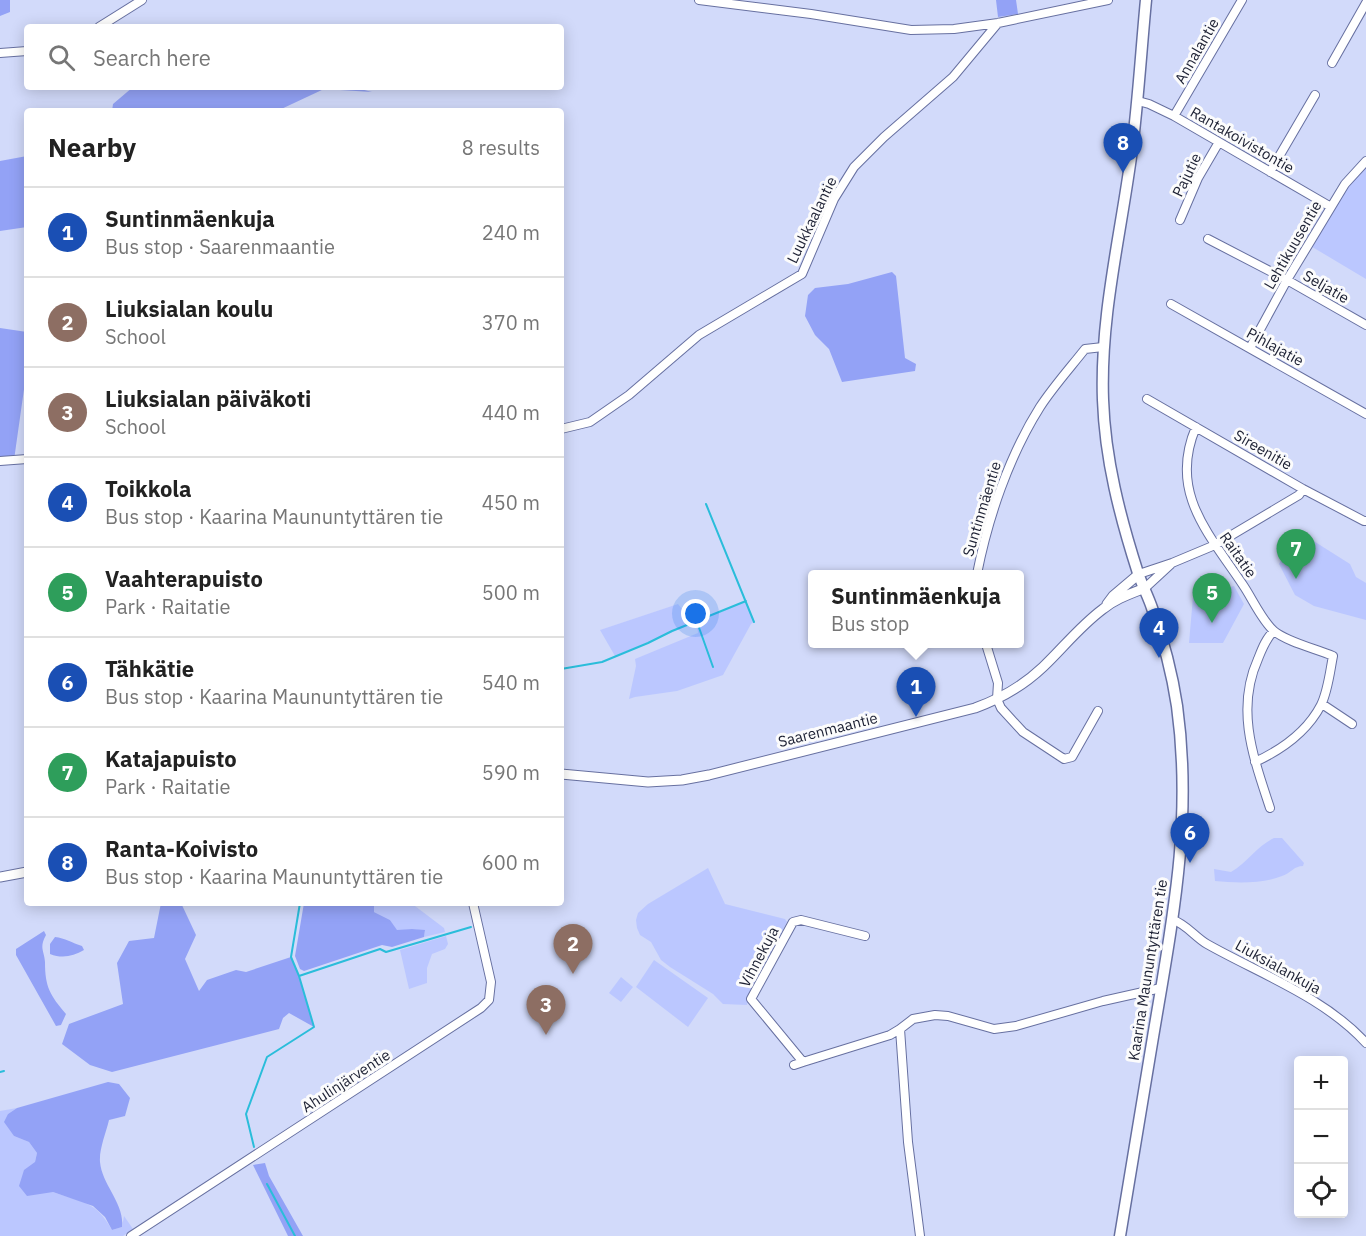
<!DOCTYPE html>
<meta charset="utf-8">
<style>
body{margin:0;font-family:"IBM Plex Sans",sans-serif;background:#f6f6f6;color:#222}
.controls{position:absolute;right:18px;bottom:18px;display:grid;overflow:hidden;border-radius:6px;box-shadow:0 3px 15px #0003}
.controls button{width:54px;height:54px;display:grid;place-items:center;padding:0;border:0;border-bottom:2px solid #e0e0e0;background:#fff;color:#222;font:30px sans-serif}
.you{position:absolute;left:696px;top:614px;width:21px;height:21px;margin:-15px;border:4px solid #fff;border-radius:50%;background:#1a73e8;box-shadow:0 0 0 9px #1a73e833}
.badge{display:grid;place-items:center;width:39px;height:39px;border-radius:50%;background:#111827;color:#fff;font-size:20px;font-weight:700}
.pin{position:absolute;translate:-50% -50px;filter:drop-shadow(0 2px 3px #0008)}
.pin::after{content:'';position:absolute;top:32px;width:21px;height:18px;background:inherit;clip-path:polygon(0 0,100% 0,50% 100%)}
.popup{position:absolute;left:808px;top:570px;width:216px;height:78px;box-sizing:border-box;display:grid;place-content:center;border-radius:6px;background:#fff;filter:drop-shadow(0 2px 4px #0005);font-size:20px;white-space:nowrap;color:#767676}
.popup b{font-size:22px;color:#222}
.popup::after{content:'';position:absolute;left:50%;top:100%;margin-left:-12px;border:12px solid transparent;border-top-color:#fff}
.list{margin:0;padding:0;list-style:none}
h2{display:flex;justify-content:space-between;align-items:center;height:78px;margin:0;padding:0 24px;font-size:26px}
h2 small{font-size:20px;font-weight:400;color:#767676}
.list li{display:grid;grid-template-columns:39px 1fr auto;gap:18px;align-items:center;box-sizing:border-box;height:90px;padding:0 24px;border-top:2px solid #e0e0e0}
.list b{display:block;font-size:22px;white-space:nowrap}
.list p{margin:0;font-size:20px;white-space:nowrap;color:#767676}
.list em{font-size:20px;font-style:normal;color:#767676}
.icon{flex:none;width:33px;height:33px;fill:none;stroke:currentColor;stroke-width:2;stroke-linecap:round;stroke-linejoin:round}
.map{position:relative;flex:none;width:1366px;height:1236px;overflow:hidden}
.search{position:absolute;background:#fff;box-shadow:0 3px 15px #0003;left:24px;top:24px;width:540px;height:66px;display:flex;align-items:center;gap:15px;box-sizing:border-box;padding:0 21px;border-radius:6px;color:#767676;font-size:22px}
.panel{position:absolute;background:#fff;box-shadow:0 3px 15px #0003;left:24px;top:108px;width:540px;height:798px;border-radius:6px}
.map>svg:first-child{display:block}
.green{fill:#bbc7ff}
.forest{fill:#93a2f6}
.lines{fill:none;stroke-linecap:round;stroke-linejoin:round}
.stream{stroke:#2abdda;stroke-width:2}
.minor-casing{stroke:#6770a0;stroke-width:10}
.tertiary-casing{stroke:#6770a0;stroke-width:11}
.secondary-casing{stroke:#6770a0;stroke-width:13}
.minor{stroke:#fff;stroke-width:8}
.tertiary{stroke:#fff;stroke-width:9}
.secondary{stroke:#fff;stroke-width:10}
.labels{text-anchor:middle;stroke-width:6;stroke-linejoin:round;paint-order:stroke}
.street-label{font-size:15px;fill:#1c2033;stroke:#fcfcfc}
</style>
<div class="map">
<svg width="1366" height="1236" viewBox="0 0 1366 1236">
<rect width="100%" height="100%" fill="#d2dafa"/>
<!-- green -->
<path class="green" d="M1366,161V279L1309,245L1331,207Z
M1312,540L1350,564L1356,577L1366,583V620L1314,606L1295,595L1279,564L1288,547Z
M1234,586L1244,604L1223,643H1189L1193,597Z
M746,601L754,622L751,624L723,675L677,691L635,697L629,699L636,666L635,659L698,633L697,622L615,656L600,630L678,604L690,619L697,622Z
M1274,838H1282L1304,863L1303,866C1294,866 1291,873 1282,876C1262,884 1236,883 1215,881L1214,869L1231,872C1248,862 1257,846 1274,838Z
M708,868L725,904L785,919L787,922L751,989L747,1005L723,1004L713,994L670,967L661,960L651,942L640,935L637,928L636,920L638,913L648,904Z
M374,903H411L444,928L445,932L424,937L425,931L412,929L397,931L390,920L374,912Z
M446,936L448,944L445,949L432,954L427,968V983L409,989L400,950Z
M654,960L708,998L688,1027L636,987Z
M621,977L633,987L621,1002L609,993Z
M17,1108L8,1114L14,1136L29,1142L37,1153L35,1162L53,1192C83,1203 95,1200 112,1230L122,1227L124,1216L133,1229L123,1236H0V1111Z"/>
<!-- forest -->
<path class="forest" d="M0,0H10V12L0,16Z
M996,0H1016L1018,14L998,17Z
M133,87H353L372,92L324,89L277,111H112L113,104Z
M27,156V227L0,231V161Z
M892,272L896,276L905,358L916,364L915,371L842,382L829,349L815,335L805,316L808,295L815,288L848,284Z
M0,328L27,332V368L14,460L0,461Z
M161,903H181L196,935L185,959L199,991L207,980L236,970L246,972L291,957L299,976L314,1027L289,1013L283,1018L279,1029L112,1072L90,1065L62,1044L69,1024L123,1004L117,963L129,941L154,938Z
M304,903H374V912L390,920L397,930L412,929L425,930L424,937L392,947L382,945L304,971L300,969L295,956Z
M44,931L46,935C39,948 44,950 45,962C45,987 50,995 66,1014L61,1025L56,1026L16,955V949Z
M55,937C65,938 72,943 82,946L84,950C73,956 63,959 50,954V944Z
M108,1082L119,1084L130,1098L125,1116L109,1120C106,1133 99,1149 100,1162C102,1185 125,1204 122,1227L112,1230L105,1217L93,1206L53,1192L27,1196L19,1186L24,1170L35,1162L37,1153L29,1142L14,1136L4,1122L8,1114L17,1108Z
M265,1163L269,1176L303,1236H288L253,1165Z"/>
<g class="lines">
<!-- stream -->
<path class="stream" d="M706,504L754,622
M697,622L713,667
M561,669L602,662L648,643L672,631L746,601
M299,976L291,957L300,903
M0,1072L4,1071
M254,1147L246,1114L267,1057L314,1027L299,976L380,949L386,952L471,927
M267,1184L295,1236"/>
<defs>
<path id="minor" d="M699,0L811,14L911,30L954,29L998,23L1108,0
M99,27L142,0
M0,53L27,51
M1332,63L1366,3
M1138,101L1149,104L1174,116L1331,207
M1174,116L1242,0
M1270,172L1315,95
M1180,220L1198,178L1219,142
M1208,239L1287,280L1366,325
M1171,304L1366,414
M1250,348L1287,280L1345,184L1366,161
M1147,399L1303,489L1364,521H1366
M1196,427C1168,492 1209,534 1243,585C1252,598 1262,621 1274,631C1287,642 1317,649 1333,656C1330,671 1328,691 1321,705C1307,732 1281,750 1255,762
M561,429L590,422L629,395L699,335L802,274L834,199L854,167L884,137L953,77L998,23
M0,461L27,459
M977,574C988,518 1009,456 1040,407C1053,387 1070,368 1085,349L1103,347
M1139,574L1172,563L1215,545L1299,495L1303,489
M1145,588L1171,564
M986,644L998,683L997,699L1001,708L1023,732L1064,759L1072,757L1098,711
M1322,704L1352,724
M1270,808C1254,759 1235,710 1258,659C1262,649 1266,638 1274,631
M1173,920C1186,924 1195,937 1207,944C1260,974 1324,997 1366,1043
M865,936L801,920L793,922L751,999L803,1062L890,1035L900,1029
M794,1065L803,1062
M131,1236L481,1008L489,1000L491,982L473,903
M920,1236L908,1142L900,1029L913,1019L935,1015L948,1016L994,1029L1016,1026L1103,1001L1161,988"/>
<path id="tertiary" d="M1107,604L1113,596L1139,574
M561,774L648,782L682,780L709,775L975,708C1000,699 1024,685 1043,667C1063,648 1080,626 1103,609C1115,599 1130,594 1145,588
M0,877L27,872"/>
<path id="secondary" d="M1120,1236C1131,1170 1142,1103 1153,1037C1172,923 1193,822 1177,706C1172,673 1163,639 1152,608C1148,596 1142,585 1138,573C1120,517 1105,459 1103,400C1100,318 1120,238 1131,157C1138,105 1141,52 1146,0"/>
</defs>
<!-- minor casing -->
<use href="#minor" class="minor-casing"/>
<!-- tertiary casing -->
<use href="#tertiary" class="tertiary-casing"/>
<!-- secondary casing -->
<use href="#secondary" class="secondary-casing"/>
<!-- minor -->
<use href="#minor" class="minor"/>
<!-- tertiary -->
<use href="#tertiary" class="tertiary"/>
<!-- secondary -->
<use href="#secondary" class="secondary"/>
</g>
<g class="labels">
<!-- street labels -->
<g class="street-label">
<text transform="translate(1197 51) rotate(-60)" y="5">Annalantie</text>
<text transform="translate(1242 140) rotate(30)" y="5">Rantakoivistontie</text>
<text transform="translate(1187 175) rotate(-64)" y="5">Pajutie</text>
<text transform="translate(812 220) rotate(-64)" y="5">Luukkaalantie</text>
<text transform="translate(1293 245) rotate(-60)" y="5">Lehtikuusentie</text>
<text transform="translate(1326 287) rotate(30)" y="5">Seljatie</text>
<text transform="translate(1275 347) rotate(29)" y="5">Pihlajatie</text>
<text transform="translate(1263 450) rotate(30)" y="5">Sireenitie</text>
<text transform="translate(982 509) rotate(-73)" y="5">Suntinmäentie</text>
<text transform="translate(1238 555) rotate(55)" y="5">Raitatie</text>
<text transform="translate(828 730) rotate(-14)" y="5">Saarenmaantie</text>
<text transform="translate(759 957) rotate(-62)" y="5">Vihnekuja</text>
<text transform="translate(1278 967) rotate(29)" y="5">Liuksialankuja</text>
<text transform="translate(1148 970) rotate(-81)" y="5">Kaarina Maununtyttären tie</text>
<text transform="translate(346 1081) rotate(-33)" y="5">Ahulinjärventie</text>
</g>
</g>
</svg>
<div class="controls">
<button>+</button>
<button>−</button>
<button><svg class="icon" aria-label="locate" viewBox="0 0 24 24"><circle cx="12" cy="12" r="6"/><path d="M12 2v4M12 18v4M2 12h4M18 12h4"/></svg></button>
</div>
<div class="you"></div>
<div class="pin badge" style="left:916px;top:717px;background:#1a4fb4">1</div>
<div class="popup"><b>Suntinmäenkuja</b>Bus stop</div>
<div class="pin badge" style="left:573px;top:974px;background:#8d6e63">2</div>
<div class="pin badge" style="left:546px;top:1035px;background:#8d6e63">3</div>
<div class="pin badge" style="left:1159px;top:658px;background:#1a4fb4">4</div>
<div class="pin badge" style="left:1212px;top:623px;background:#2e9e5b">5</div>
<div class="pin badge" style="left:1190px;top:863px;background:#1a4fb4">6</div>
<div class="pin badge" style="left:1296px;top:579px;background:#2e9e5b">7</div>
<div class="pin badge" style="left:1123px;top:173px;background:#1a4fb4">8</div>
<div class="search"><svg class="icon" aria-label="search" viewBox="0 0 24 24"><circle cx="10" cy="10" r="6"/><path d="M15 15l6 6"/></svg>Search here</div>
<section class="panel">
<h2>Nearby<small>8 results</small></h2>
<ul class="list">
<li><span class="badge" style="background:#1a4fb4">1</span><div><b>Suntinmäenkuja</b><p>Bus stop · Saarenmaantie</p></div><em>240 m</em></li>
<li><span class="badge" style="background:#8d6e63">2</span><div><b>Liuksialan koulu</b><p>School</p></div><em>370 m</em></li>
<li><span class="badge" style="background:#8d6e63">3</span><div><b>Liuksialan päiväkoti</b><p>School</p></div><em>440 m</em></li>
<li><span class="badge" style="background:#1a4fb4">4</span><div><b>Toikkola</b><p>Bus stop · Kaarina Maununtyttären tie</p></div><em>450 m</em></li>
<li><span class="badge" style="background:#2e9e5b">5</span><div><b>Vaahterapuisto</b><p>Park · Raitatie</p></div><em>500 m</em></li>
<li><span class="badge" style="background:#1a4fb4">6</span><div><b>Tähkätie</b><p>Bus stop · Kaarina Maununtyttären tie</p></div><em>540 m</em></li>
<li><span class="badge" style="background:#2e9e5b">7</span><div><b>Katajapuisto</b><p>Park · Raitatie</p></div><em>590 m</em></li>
<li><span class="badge" style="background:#1a4fb4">8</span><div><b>Ranta-Koivisto</b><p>Bus stop · Kaarina Maununtyttären tie</p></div><em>600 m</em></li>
</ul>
</section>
</div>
